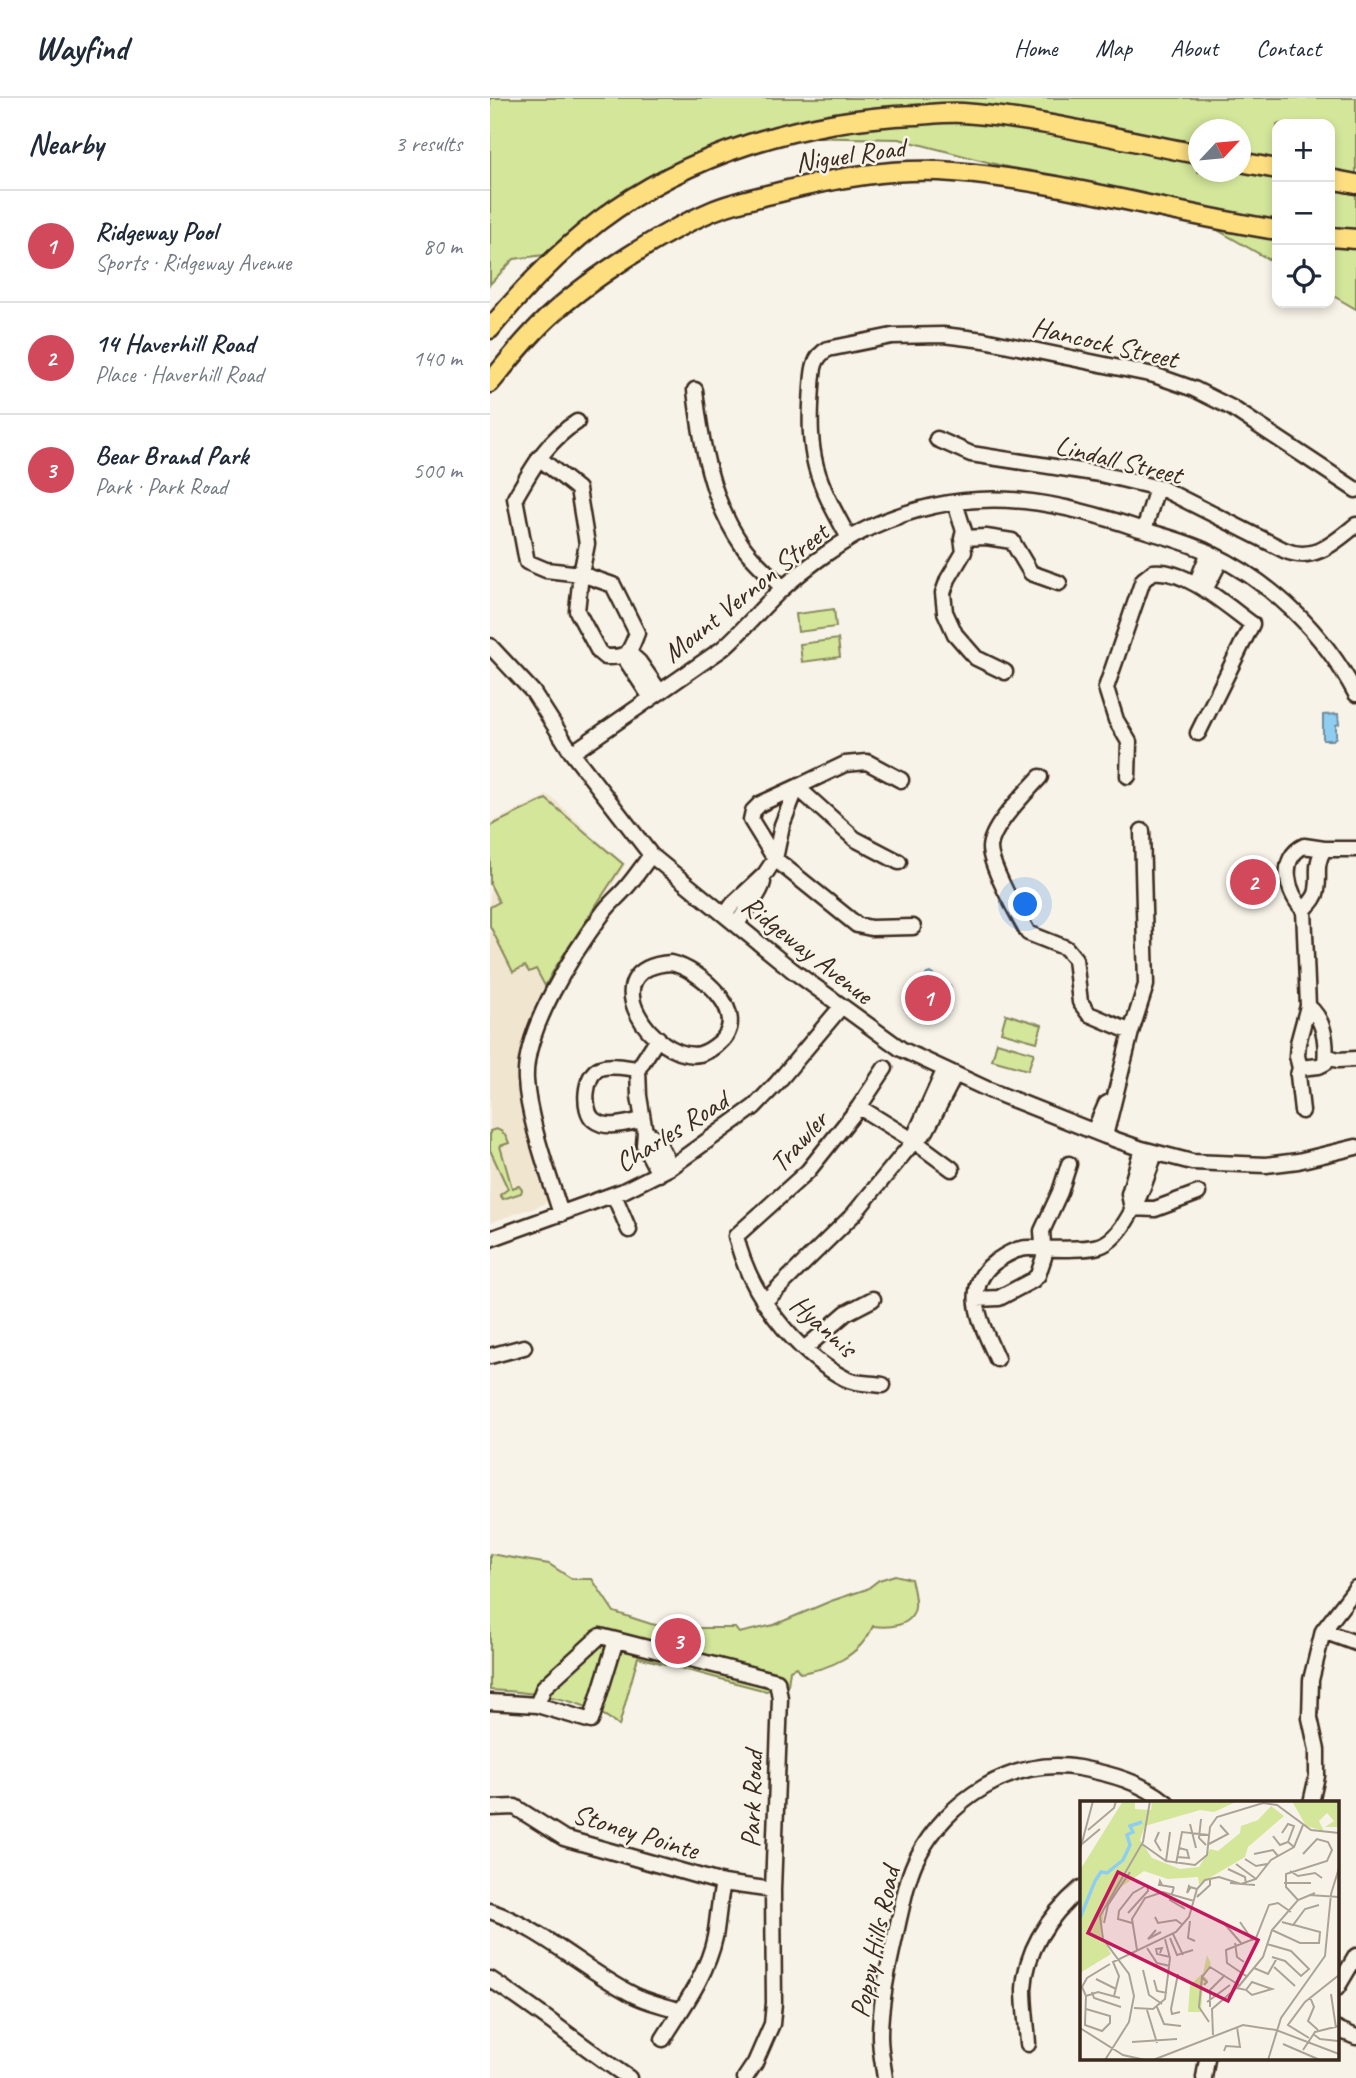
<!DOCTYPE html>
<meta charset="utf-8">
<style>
body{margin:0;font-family:Caveat,sans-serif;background:#f6f6f7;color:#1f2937}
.controls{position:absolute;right:21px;top:21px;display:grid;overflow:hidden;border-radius:14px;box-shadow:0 4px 10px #0003}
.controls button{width:63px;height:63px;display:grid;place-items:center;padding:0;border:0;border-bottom:2px solid #e0e1e3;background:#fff;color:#1f2937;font:35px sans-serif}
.compass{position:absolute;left:698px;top:21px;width:63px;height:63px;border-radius:50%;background:#fff;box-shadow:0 4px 10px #0003;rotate:64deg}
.you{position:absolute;left:536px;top:807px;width:24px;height:24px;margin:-18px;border:5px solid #fff;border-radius:50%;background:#1a73e8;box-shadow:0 0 0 10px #1a73e833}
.badge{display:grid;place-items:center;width:46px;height:46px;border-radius:50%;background:#d1495b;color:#fff;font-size:23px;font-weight:700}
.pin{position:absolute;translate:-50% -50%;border:4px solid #fff;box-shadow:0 2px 7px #0006}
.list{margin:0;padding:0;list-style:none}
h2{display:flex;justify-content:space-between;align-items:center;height:91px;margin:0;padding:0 28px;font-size:30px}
h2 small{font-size:23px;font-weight:400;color:#747a83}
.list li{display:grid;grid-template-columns:46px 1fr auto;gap:21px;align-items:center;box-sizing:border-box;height:112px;padding:0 28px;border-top:2px solid #e0e1e3}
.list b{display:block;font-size:26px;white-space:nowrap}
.list p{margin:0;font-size:23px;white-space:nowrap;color:#747a83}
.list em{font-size:23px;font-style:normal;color:#747a83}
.icon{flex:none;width:38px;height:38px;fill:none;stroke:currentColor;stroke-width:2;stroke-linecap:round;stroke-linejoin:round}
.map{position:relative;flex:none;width:866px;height:1980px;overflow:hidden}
header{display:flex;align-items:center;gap:42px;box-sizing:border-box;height:98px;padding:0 35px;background:#fff;border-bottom:2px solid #e0e1e3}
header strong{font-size:33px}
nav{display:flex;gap:38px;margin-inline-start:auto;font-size:24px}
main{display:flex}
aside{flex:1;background:#fff}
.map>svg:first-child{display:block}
.built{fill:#f0e5cf}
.green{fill:#d3e69a;stroke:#87885c;stroke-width:2;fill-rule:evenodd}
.water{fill:#90cef1;stroke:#6e8c9d;stroke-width:2}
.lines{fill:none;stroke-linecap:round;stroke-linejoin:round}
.minor-casing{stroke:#3b2a1e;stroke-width:19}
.major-casing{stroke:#3b2a1e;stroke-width:23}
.minor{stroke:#f7f3e8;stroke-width:14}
.major{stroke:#fedf80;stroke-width:18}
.labels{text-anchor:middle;stroke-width:5;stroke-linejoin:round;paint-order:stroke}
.street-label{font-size:28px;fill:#3b2a1e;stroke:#f7f3e8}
.inset-river{fill:none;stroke:#90cef1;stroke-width:3.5}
.inset-road{fill:none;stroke:#aca397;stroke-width:2}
.view{fill:#c2185b;fill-opacity:0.15;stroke:#c2185b;stroke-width:3.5}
.inset-edge{fill:none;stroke:#3b2a1e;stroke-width:3.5}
</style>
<header>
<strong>Wayfind</strong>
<nav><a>Home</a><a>Map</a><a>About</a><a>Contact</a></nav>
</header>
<main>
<aside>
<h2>Nearby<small>3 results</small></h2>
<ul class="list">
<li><span class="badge">1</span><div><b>Ridgeway Pool</b><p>Sports · Ridgeway Avenue</p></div><em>80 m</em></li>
<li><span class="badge">2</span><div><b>14 Haverhill Road</b><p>Place · Haverhill Road</p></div><em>140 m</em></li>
<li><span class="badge">3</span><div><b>Bear Brand Park</b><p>Park · Park Road</p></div><em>500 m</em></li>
</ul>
</aside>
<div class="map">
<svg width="866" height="1980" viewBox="0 0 866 1980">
<rect width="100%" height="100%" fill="#f7f3e8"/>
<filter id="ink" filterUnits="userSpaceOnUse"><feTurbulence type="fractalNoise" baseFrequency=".0143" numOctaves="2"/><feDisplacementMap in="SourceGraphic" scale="14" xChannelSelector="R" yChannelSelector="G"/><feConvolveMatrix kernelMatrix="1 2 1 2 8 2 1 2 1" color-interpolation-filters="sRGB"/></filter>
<g filter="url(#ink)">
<!-- built -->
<path class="built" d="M57,697L64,701L106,741L136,766L66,871L34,949L62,1102L40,1112H35L0,1125V725Z"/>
<!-- green -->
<path class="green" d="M0,0H866V211L840,196V26H787V166L701,117L409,41L255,38L54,157L24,161L0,186ZM708,32H750V74H708Z
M344,511L346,529L308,534L306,516Z
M348,541L350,559L312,564L310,546Z
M56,701L133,766L65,870L55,888L46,871L39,874L35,868L23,874L0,828V809L9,804L0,786V728Z
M516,916L552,927L547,944L511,934Z
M507,944L544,955L538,972L502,962Z
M6,1031C13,1033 17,1038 19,1045L10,1048L22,1090L29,1088L32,1092L31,1095L13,1101L10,1097L18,1091L0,1052V1033Z
M0,1456L59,1466L82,1481H102L124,1514L161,1526L182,1530H245L249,1535L284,1527L341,1503L377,1491L389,1482L405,1477L421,1481C423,1489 426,1501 425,1509C423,1529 398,1530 383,1528C370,1558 340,1571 310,1575L306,1569L300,1572L298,1587L276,1593L148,1559L129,1628C98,1600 40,1594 0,1592Z"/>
<!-- water -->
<path class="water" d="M848,616L849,626L846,627V639L843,642H833V617Z
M440,875L460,888L461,891L459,895L457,894L446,911L448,913L440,920L422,908L421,904L436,882L434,880L437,876Z"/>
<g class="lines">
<defs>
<path id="minor" d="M205,292C211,344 221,403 252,447C263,463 279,476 293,490
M447,341L481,356L610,376L673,391L794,452C823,465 844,445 866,427
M49,360L88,391L97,446L91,476L56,472L37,464L25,400C42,371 57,342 87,324
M465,405L474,433L472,440L474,454L458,481L453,495L455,514L465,536L486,560L515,574
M654,432L667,390
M359,440C325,379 317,360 322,289C323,273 323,259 338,251L402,238L453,237L494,242L664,277L704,291L742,310L866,392
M472,440L496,439L522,443L541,475L569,485
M91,476L123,487L147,535C138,557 139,559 115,559L109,554L87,513Z
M706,486L719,454
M715,492L731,461
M0,548L43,594L82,655L161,757L302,872L411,951L499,992L615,1038L652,1051L702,1064L776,1067L808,1063L866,1049
M139,555L149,564L170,594
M134,559L161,600
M82,655L232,551C254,532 271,510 292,491C316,469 354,441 383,428C477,386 556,399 650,431C674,438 698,444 720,455C783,485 833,534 866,596
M638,678L639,644L626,622L616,590L653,482L663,474C695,470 737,508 762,526L708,635
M550,679C536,695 501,728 500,750C500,768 528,817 538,835L576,850L585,861L590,904L599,916L641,934L615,1038
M409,764L365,741L307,689L270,706L263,713L261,722L285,761L367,827L381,830L423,829
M814,812C797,796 788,760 814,748L834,751
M235,817L243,806L275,776L285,761L292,727L307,689L355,666L377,664L411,682
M247,827C254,812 270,798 273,784
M181,865C209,871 263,916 229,945C223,950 218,954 210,956C164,965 99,870 181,865Z
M818,908C835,922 837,944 835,965L829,968L810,970L807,958L808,945L818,908L814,812C819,806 826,800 827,792C830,774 824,769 834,751H866
M641,934L656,887L652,733
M168,940L148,971L149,998L155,1034L154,1047L169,1076
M836,958L848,962L866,961
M810,970L808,977L812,1013
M148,971C137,970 121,966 110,970C94,976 92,1013 104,1022C116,1032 138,1025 152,1022
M369,1009L424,1043L462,1071
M604,1033L616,1006L623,1002
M155,1034L166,1040L181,1069
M426,1035L454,973
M124,1097L139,1132
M642,1110L665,1111L708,1095
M642,1110L639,1096L652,1051
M71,1116C59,1077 38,1021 36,982C33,932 84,854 113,815C119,806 128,799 135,791C144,781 152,769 161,757
M0,1141L133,1093L181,1069L264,1009L287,985L351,909
M487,1201L509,1200L543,1182L548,1177L554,1159L552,1133L570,1094L579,1066
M274,1204L363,1117L424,1043L436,1033L465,977
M314,1251L356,1215L383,1201
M0,1258L34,1249
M507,1261C493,1229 470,1190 505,1164C515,1157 526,1150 539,1150C558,1150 591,1153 609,1148C637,1140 657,1080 665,1055
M393,1287C381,1285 365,1286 356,1281C304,1254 259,1195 246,1138L318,1073L369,1009L395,970
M833,1533L866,1545
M126,1542L287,1583L290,1600L283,1792L284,1905L282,1926L265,1965L255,1980
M0,1604L47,1607L101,1623L126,1542L110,1538L54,1589L47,1607
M821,1705L827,1678V1652L820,1620L821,1582L833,1533L866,1490
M0,1710L25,1709L74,1740L233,1785L283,1792
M0,1813C52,1831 92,1870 140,1895C155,1904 174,1907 191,1913
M0,1881C48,1912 92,1948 139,1980
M847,1890L866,1858
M847,1931L866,1939
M173,1941C193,1909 217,1877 225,1839C228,1821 229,1803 233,1785
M538,1946C537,1928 534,1909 534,1891C536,1850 561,1816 591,1790
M395,1980C393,1966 390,1952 390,1938C390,1899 401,1859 409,1821C414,1801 417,1779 427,1760C456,1703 523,1658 589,1670C621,1676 652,1684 677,1705
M714,1980L717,1961"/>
<path id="major" d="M750,64L787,71
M840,81L866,86
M840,139L866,141
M0,231C32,192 69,154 109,123C198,55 316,21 426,17C441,16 458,14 473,15C552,21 631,42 708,56
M0,285C20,261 40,235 64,214C103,179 171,135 220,114C240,105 264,100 286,95C344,80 404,69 464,74C573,83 679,115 787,132"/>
</defs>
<!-- minor casing -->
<use href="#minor" class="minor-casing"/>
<!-- major casing -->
<use href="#major" class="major-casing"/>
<!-- minor -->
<use href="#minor" class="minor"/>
<!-- major -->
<use href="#major" class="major"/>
</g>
</g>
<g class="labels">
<!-- street labels -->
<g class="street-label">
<text transform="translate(360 56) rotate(-8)" y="10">Niguel Road</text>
<text transform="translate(615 244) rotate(13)" y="10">Hancock Street</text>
<text transform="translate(629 361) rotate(14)" y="10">Lindall Street</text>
<text transform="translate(255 494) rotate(-39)" y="10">Mount Vernon Street</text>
<text transform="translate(318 851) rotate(38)" y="10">Ridgeway Avenue</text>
<text transform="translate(181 1033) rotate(-32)" y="10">Charles Road</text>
<text transform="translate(308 1043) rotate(-48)" y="10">Trawler</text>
<text transform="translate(334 1227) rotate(42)" y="10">Hyannis</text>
<text transform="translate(261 1701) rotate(-88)" y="10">Park Road</text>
<text transform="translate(146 1733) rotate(17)" y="10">Stoney Pointe</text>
<text transform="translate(384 1844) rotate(-78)" y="10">Poppy Hills Road</text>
</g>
</g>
<!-- overview -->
<g transform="translate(590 1703)">
<rect width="259" height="259" fill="#f7f3e8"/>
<path d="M43,0H55V8L71,9L72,0H158L134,11L120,9L65,25L60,39L72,57L100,68L119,66L130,48L138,50L160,32L161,25L178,19L191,5L204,15L168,46L165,56L119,83L118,76L88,78L64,70L41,86L25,104L21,133L31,153L0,172V69ZM212,0H259V26H245L254,20L247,12L239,20L244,30L226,25ZM127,154L131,163L124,175L128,179L123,184L121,211H108L110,184L123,172Z" fill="#d3e69a"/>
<path class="inset-river" d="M0,117L15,80L21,71L27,72L43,59L50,44L47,34L53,31L50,25L62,21"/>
<path class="inset-road" d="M121,18L119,37L126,44M110,23L116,47M8,29L34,7L36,0M79,31L75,40L81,50M202,32L208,23L214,25L208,41M193,35L200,44L208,41L214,46M2,43L20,28M62,43L86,60L115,64L127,54L130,26L137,16L183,2L197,4L231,29L259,32M129,43L148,33L140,24M0,49L13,0M174,53L193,49L198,55M97,56L109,57L107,49L99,47M165,58L176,65L187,63M86,60L90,31M96,63L102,31L129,34M156,63L176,78M148,68L165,76L166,83M210,70L218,75L235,72L242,77M150,82L175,84M204,82H231M82,84L80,80L79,84H80L92,86H94M94,86L90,99L105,108L101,105M111,86L107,92L109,85L110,86L117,88M119,93L117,96L130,84V77M229,94L259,96M218,99L206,86V73L247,60L252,49L248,41L237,38L223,53M48,112L68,90L67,84M75,116L78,122L96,119L103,124M110,120L108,137L115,140M143,121L161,142M160,121L173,140M202,121L213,124L225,108L239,104M24,122L28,104L50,71M52,122L38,118L39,110L53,92L67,84M76,129L68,138L81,131M192,129L220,142H239L240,131L214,124M93,133L103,154M90,137L97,154L113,149M155,142L157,156L164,161M187,143L211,150L229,168L221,175L205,160L192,156M67,147L77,162L90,165M57,149L52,118L65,97L83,91L114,100M80,152L82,147L76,148L77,153L90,156M194,166L215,185M174,167L188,173L197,157M63,169L69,194L82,203M98,173L91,208L92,213L100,211M166,175L147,162L146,149L176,137L189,104L198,102L211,111M122,176L130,166L159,184M16,178L36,188M74,179L77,190L87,192M124,184L127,181L122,176L119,206L129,221M159,185L183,156L192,129L218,99L235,92M157,187L166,189L172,181L192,188L172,194L166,189M12,191L14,197L41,206M251,193L256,227M6,195L18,191L40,197M34,195L39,175L33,161L96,131L109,116L117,88L125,79L139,76L161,83L176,78L191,59L214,46L223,24M230,196L234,206L228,220L238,229M127,201L150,184M77,206L84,223L101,225M130,206V189L145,174M54,207L73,208L85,198L90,157L85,138M6,208L30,215V222L22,230L5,224L6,195L2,186L7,177L30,163M67,209L77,242M0,227L43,254L65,259M233,233L240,238L258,240M133,234L132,208L160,184M229,237L208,224L225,201L259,174M52,241L97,238M203,243L240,259M223,249L235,231L259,225M144,250L146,245L160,246L157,226M25,259L49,221L54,195L49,173L23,138L20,115L63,41L70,0M73,259L163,224L196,229L259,253M141,259H165M188,259L201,217L245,155L251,93L259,67"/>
<path class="view" d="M38,71L178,139L148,200L8,132Z"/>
<rect width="259" height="259" class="inset-edge"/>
</g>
</svg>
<div class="controls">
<button>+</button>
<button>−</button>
<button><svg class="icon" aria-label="locate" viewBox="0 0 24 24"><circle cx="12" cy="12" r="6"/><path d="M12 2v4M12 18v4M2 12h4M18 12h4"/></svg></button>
</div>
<svg class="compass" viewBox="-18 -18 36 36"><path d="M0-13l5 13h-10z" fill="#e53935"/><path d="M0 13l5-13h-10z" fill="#747a83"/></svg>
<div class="you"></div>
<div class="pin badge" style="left:438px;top:900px">1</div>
<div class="pin badge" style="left:763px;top:784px">2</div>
<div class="pin badge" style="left:188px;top:1543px">3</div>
</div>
</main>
